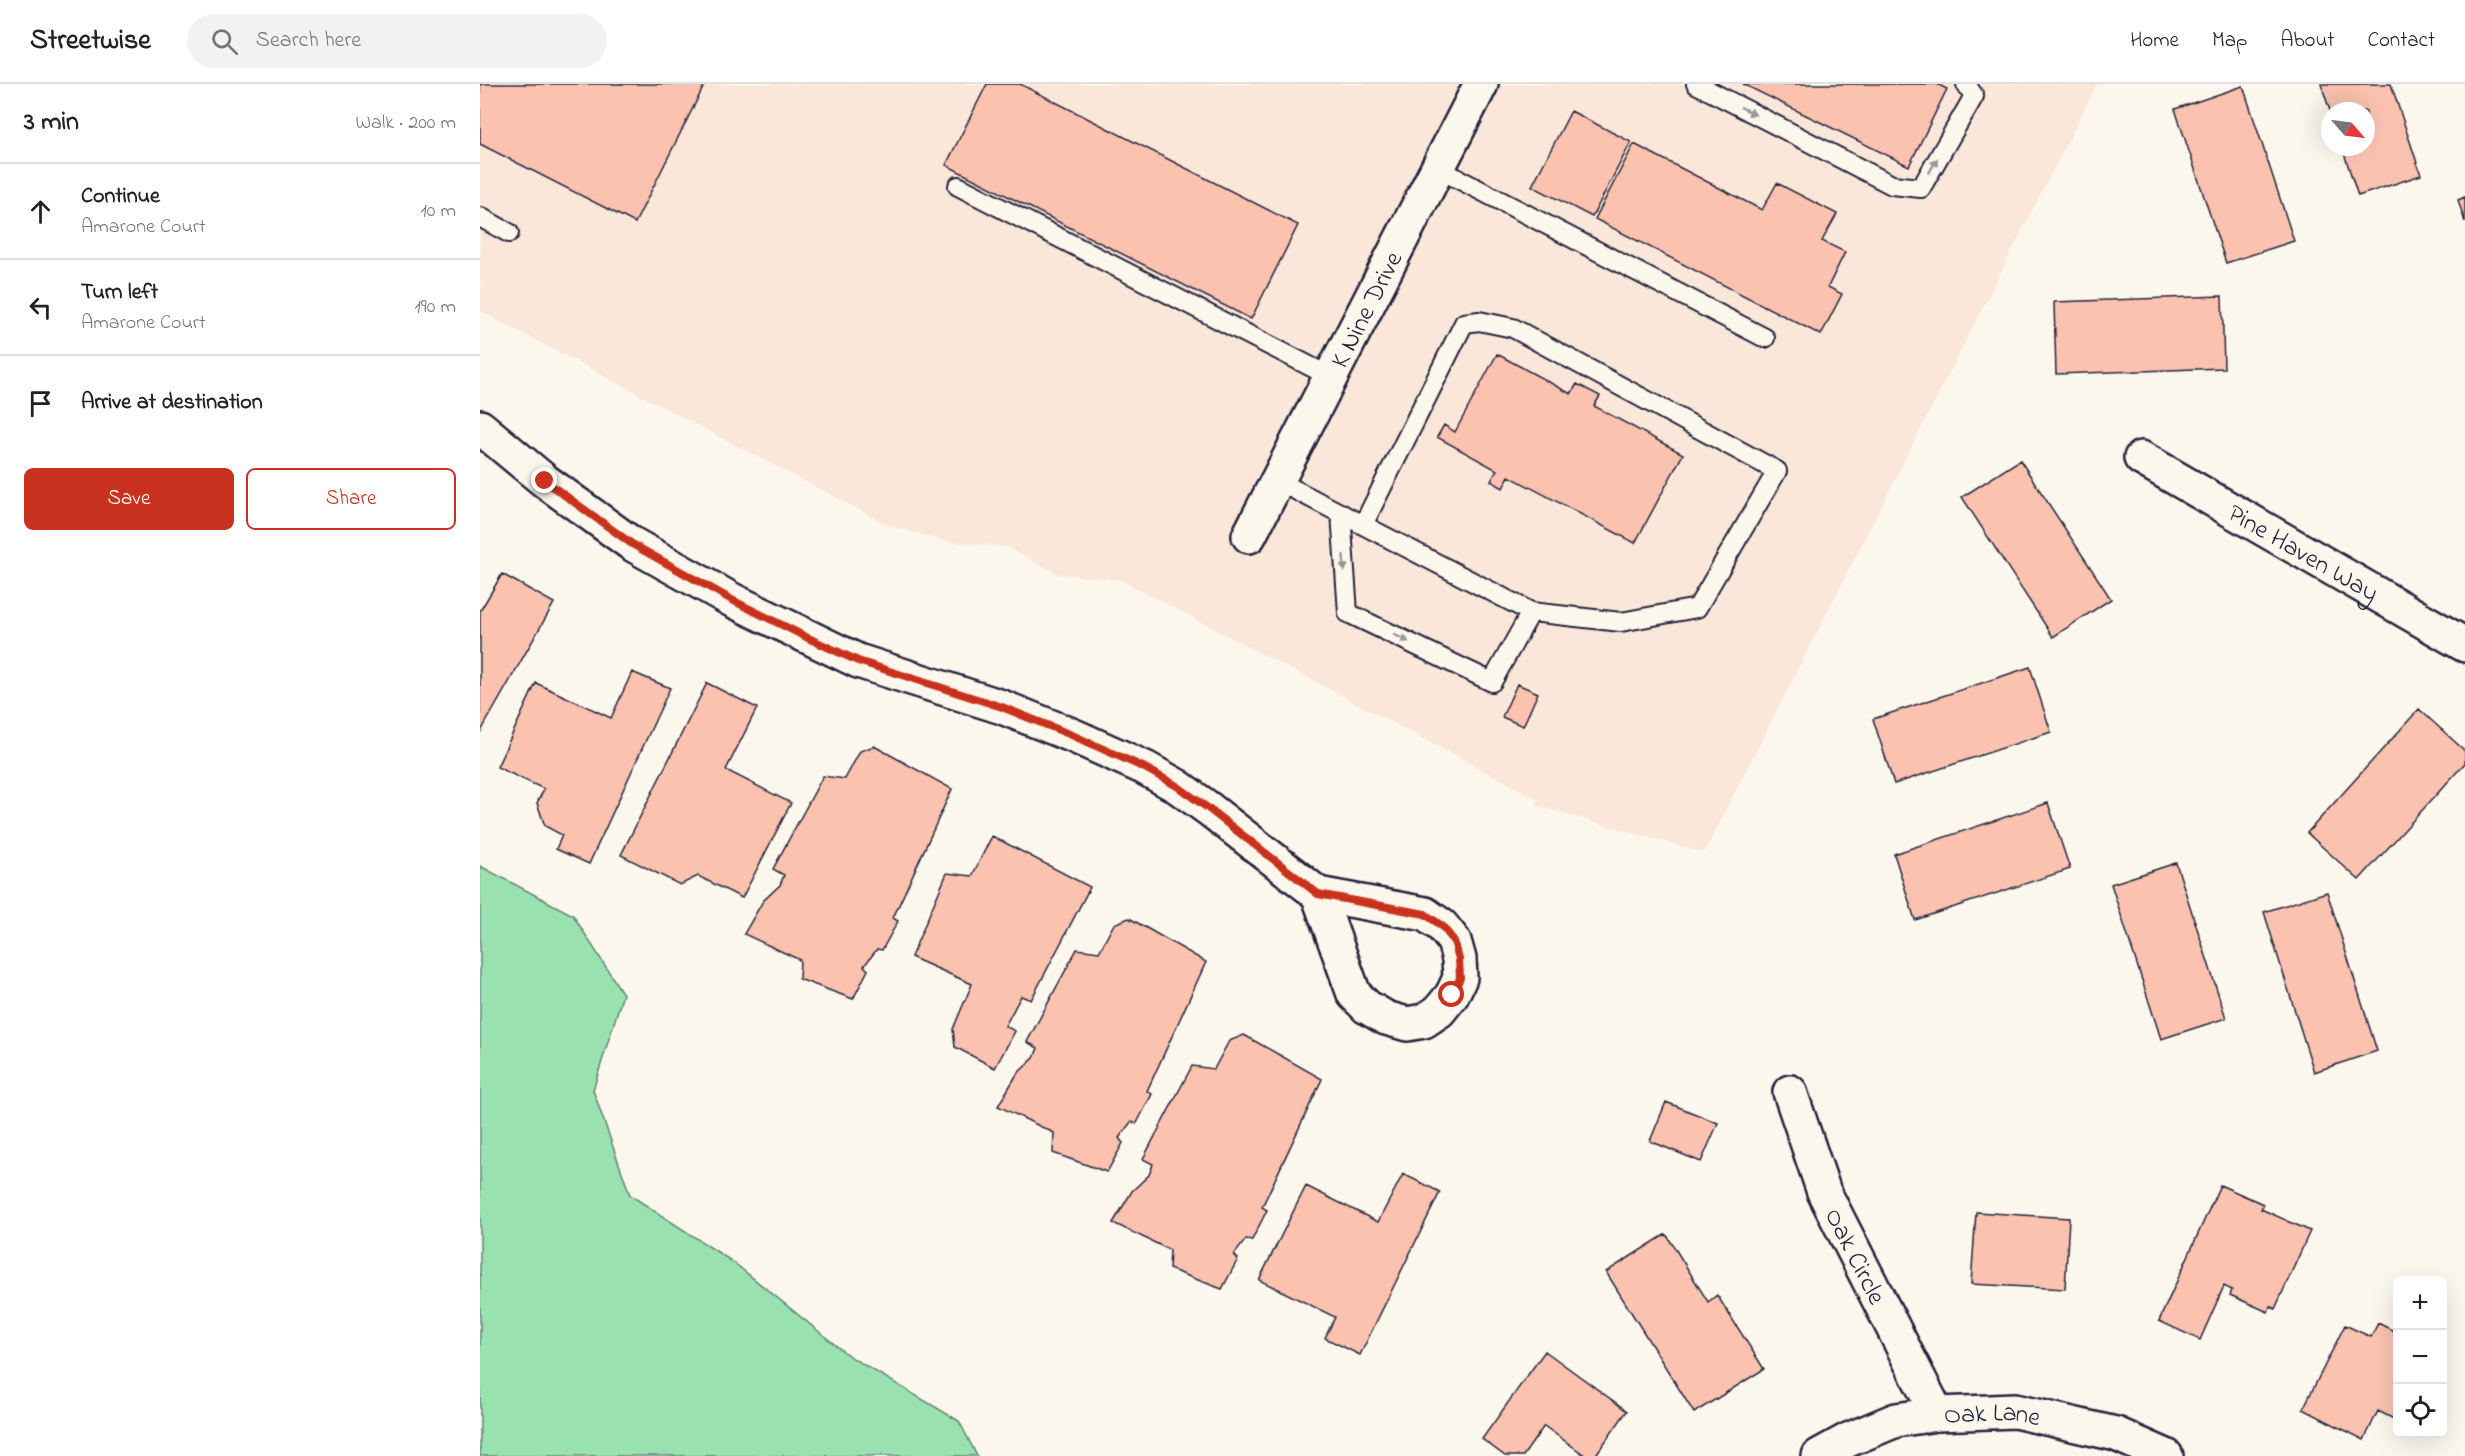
<!DOCTYPE html>
<meta charset="utf-8">
<style>
body{margin:0;font-family:"Indie Flower",sans-serif;background:#f2f2f2;color:#222}
.controls{position:absolute;right:18px;bottom:18px;display:grid;overflow:hidden;border-radius:9px;box-shadow:0 6px 24px #0002}
.controls button{width:54px;height:54px;display:grid;place-items:center;padding:0;border:0;border-bottom:2px solid #e0e0e0;background:#fff;color:#222;font:30px sans-serif}
.compass{position:absolute;left:1841px;top:18px;width:54px;height:54px;border-radius:50%;background:#fff;box-shadow:0 6px 24px #0002;rotate:118deg}
.stop{position:absolute;width:18px;height:18px;margin:-14px;border:4px solid #c8321e;border-radius:50%;background:#fff}
.stop.end{background:#c8321e;border-color:#fff;box-shadow:0 2px 6px #0008}
.list{margin:0;padding:0;list-style:none}
h2{display:flex;justify-content:space-between;align-items:center;height:78px;margin:0;padding:0 24px;font-size:26px}
h2 small{font-size:20px;font-weight:400;color:#767676}
.list li{display:grid;grid-template-columns:39px 1fr auto;gap:18px;align-items:center;box-sizing:border-box;height:96px;padding:0 24px;border-top:2px solid #e0e0e0}
.list b{display:block;font-size:22px;white-space:nowrap}
.list p{margin:0;font-size:20px;white-space:nowrap;color:#767676}
.list em{font-size:20px;font-style:normal;color:#767676}
.actions{display:flex;gap:12px;padding:18px 24px}
.actions a{flex:1;padding:14px 0;border:2px solid #c8321e;border-radius:9px;text-align:center;font-size:21px;color:#c8321e}
.actions .main{background:#c8321e;color:#fff}
.icon{flex:none;width:33px;height:33px;fill:none;stroke:currentColor;stroke-width:2;stroke-linecap:round;stroke-linejoin:round}
.map{position:relative;flex:none;width:1985px;height:1372px;overflow:hidden}
header{display:flex;align-items:center;gap:36px;box-sizing:border-box;height:84px;padding:0 30px;background:#fff;border-bottom:2px solid #e0e0e0}
header strong{font-size:28px}
nav{display:flex;gap:33px;margin-inline-start:auto;font-size:21px}
.search{width:420px;height:54px;background:#f2f2f2;display:flex;align-items:center;gap:15px;box-sizing:border-box;padding:0 21px;border-radius:33px;color:#767676;font-size:22px}
main{display:flex}
aside{flex:1;background:#fff}
.map>svg:first-child{display:block}
.built{fill:#fbe7da}
.green{fill:#99e1af;stroke:#5e8275;stroke-width:1.5}
.building{fill:#fac2af;stroke:#22223b;stroke-width:1.5}
.lines{fill:none;stroke-linecap:round;stroke-linejoin:round}
.lane-casing{stroke:#22223b;stroke-width:22}
.street-casing{stroke:#22223b;stroke-width:38}
.lane{stroke:#fbf7ec;stroke-width:18}
.street{stroke:#fbf7ec;stroke-width:33}
.oneway{fill:#99979c}
.route{stroke:#c8321e;stroke-width:8}
.labels{text-anchor:middle;stroke-width:4.5;stroke-linejoin:round;paint-order:stroke}
.street-label{font-size:26px;fill:#22223b;stroke:#fbf7ec}
</style>
<header>
<strong>Streetwise</strong>
<div class="search"><svg class="icon" aria-label="search" viewBox="0 0 24 24"><circle cx="10" cy="10" r="6"/><path d="M15 15l6 6"/></svg>Search here</div>
<nav><a>Home</a><a>Map</a><a>About</a><a>Contact</a></nav>
</header>
<main>
<aside>
<h2>3 min<small>Walk · 200 m</small></h2>
<ul class="list">
<li><svg class="icon" aria-label="ahead" viewBox="0 0 24 24"><path d="M12 20V5M6 11l6-6 6 6"/></svg><div><b>Continue</b><p>Amarone Court</p></div><em>10 m</em></li>
<li><svg class="icon" aria-label="left" viewBox="0 0 24 24"><path d="M17 20v-9H6M10 6l-5 5 5 5"/></svg><div><b>Turn left</b><p>Amarone Court</p></div><em>190 m</em></li>
<li><svg class="icon" aria-label="arrive" viewBox="0 0 24 24"><path d="M6 21V4h12l-3 4 3 4H6"/></svg><div><b>Arrive at destination</b></div></li>
</ul>
<div class="actions"><a class="main">Save</a><a>Share</a></div>
</aside>
<div class="map">
<svg width="1985" height="1372" viewBox="0 0 1985 1372">
<rect width="100%" height="100%" fill="#fbf7ec"/>
<filter id="ink" filterUnits="userSpaceOnUse"><feTurbulence type="fractalNoise" baseFrequency=".0167" numOctaves="2"/><feDisplacementMap in="SourceGraphic" scale="12" xChannelSelector="R" yChannelSelector="G"/><feConvolveMatrix kernelMatrix="1 2 1 2 8 2 1 2 1" color-interpolation-filters="sRGB"/></filter>
<g filter="url(#ink)">
<!-- built -->
<path class="built" d="M0,0H1617L1224,769L1057,722L1056,714L641,496L578,490L526,463L463,457L406,440L0,227Z"/>
<!-- green -->
<path class="green" d="M0,782L93,831L143,910L113,1006L150,1111L253,1178L369,1272L479,1337L497,1372H0Z"/>
<!-- building -->
<path class="building" d="M0,0H225L155,139L0,60Z
M507,0H540L818,141L771,235L466,81Z
M1263,0H1457L1467,5L1429,82Z
M1841,0H1911L1941,91L1878,112L1862,63H1886V27H1850Z
M1763,2L1814,157L1746,179L1695,25Z
M1091,27L1151,58L1112,133L1052,102Z
M1154,60L1282,126L1297,99L1357,130L1342,157L1365,168L1348,203L1362,210L1341,251L1115,135Z
M1985,113V138L1978,116Z
M1742,212L1744,284L1576,290L1574,218Z
M1017,270L1091,310L1097,300L1120,312L1114,322L1203,370L1155,459L1029,392L1023,404L1011,397L1017,386L957,353L964,341L975,348Z
M1540,376L1631,515L1573,553L1482,413Z
M22,490L74,519L0,649V527Z
M1550,583L1571,648L1414,700L1393,635Z
M152,588L190,604L109,780L76,765L82,751L65,742L57,719L64,705L17,683L56,599L131,634Z
M227,599L277,624L246,686L311,719L262,814L218,792L200,801L141,771Z
M1037,600L1058,609L1043,642L1022,633Z
M1939,625L1985,667V679L1879,796L1827,749Z
M394,662L472,705L413,834L418,837L402,866L397,865L384,882L388,886L373,915L319,895L320,876L264,850L283,817L300,801L304,791L293,785L343,692L365,695L380,667Z
M1568,719L1590,785L1435,836L1414,770Z
M512,752L610,803L551,916L541,912L525,942L535,947L515,984L475,963L473,945L492,900L431,873L467,789L492,792Z
M1696,779L1746,934L1681,955L1631,800Z
M1847,808L1897,967L1834,988L1784,828Z
M649,834L726,878L667,1007L672,1010L657,1039L651,1038L639,1054L643,1059L627,1088L573,1069L574,1049L518,1022L537,990L554,974L558,964L547,958L597,865L619,868L634,840Z
M764,951L842,995L782,1123L787,1126L772,1156L766,1155L754,1171L758,1175L742,1205L689,1185L690,1166L633,1139L652,1107L669,1091L673,1080L663,1075L712,982L734,985L749,957Z
M1186,1018L1238,1039L1221,1078L1170,1057Z
M923,1090L960,1108L880,1271L845,1254L855,1233L779,1196L826,1102L898,1138Z
M1740,1101L1783,1120L1781,1125L1830,1147L1795,1225L1790,1222L1788,1228L1750,1211L1752,1206L1744,1202L1720,1256L1679,1237Z
M1496,1128L1589,1134L1585,1205L1491,1200Z
M1186,1150L1228,1218L1237,1211L1284,1285L1214,1329L1126,1188Z
M1898,1239L1918,1249V1337L1898,1327L1884,1356L1823,1325L1865,1241L1891,1253Z
M1065,1267L1147,1327L1115,1372H1106L1064,1342L1043,1372H1025L1002,1355Z"/>
<g class="lines">
<defs>
<path id="lane" d="M1216,0L1412,101L1441,104L1494,12L1486,0
M959,85L1285,254
M478,102L849,292
M0,133L29,149
M798,397L883,441L1051,528L1141,538L1217,524L1297,387L1033,244L999,237L984,239L883,441
M861,429L868,529L1012,598L1051,528"/>
<g id="street">
<path d="M0,343L65,397L152,460L252,516L378,577L522,623L594,652L665,684L697,702L729,725L838,810L945,830L962,842L974,857L979,875L980,894L972,911L959,927L944,937L927,940L906,934L887,923L874,910L838,810"/>
<path id="s1" d="M1661,374L1985,561"/>
<path id="s2" d="M769,452L1001,0"/>
<path id="s3" d="M1310,1008L1344,1108L1457,1330"/>
<path id="s4" d="M1339,1372L1368,1356L1416,1336L1457,1330L1535,1327L1636,1350L1686,1372"/>
</g>
</defs>
<!-- lane casing -->
<use href="#lane" class="lane-casing"/>
<!-- street casing -->
<use href="#street" class="street-casing"/>
<!-- lane -->
<use href="#lane" class="lane"/>
<!-- street -->
<use href="#street" class="street"/>
</g>
<!-- one-way arrows -->
<defs><path id="oneway-solid" d="M-6-.8H1V-3.2L6.5 0L1 3.2V.8H-6Z" transform="scale(1.5)"/></defs>
<g class="oneway">
<use href="#oneway-solid" transform="translate(1268 27) rotate(27)"/>
<use href="#oneway-solid" transform="translate(1453 82) rotate(-60)"/>
<use href="#oneway-solid" transform="translate(864 479) rotate(86)"/>
<use href="#oneway-solid" transform="translate(921 554) rotate(26)"/>
</g>
</g>
<g class="lines" filter="url(#ink)">
<!-- route -->
<path class="route" d="M65,397L152,460L252,516L328,554L378,577L522,623L594,652L665,684L697,702L729,725L838,810L945,830L962,842L974,857L979,875L980,894L972,911"/>
</g>
<g class="labels">
<!-- street labels -->
<g class="street-label">
<text dy="9" stroke="none"><textPath href="#s2" startOffset="255">K Nine Drive</textPath></text>
<text dy="9" stroke="none"><textPath href="#s1" startOffset="188">Pine Haven Way</textPath></text>
<text dy="9" stroke="none"><textPath href="#s3" startOffset="177">Oak Circle</textPath></text>
<text dy="9" stroke="none"><textPath href="#s4" startOffset="182">Oak Lane</textPath></text>
</g>
</g>
</svg>
<div class="controls">
<button>+</button>
<button>−</button>
<button><svg class="icon" aria-label="locate" viewBox="0 0 24 24"><circle cx="12" cy="12" r="6"/><path d="M12 2v4M12 18v4M2 12h4M18 12h4"/></svg></button>
</div>
<svg class="compass" viewBox="-18 -18 36 36"><path d="M0-13l5 13h-10z" fill="#e53935"/><path d="M0 13l5-13h-10z" fill="#767676"/></svg>
<div class="stop" style="left:972px;top:911px"></div>
<div class="stop end" style="left:65px;top:397px"></div>
</div>
</main>
